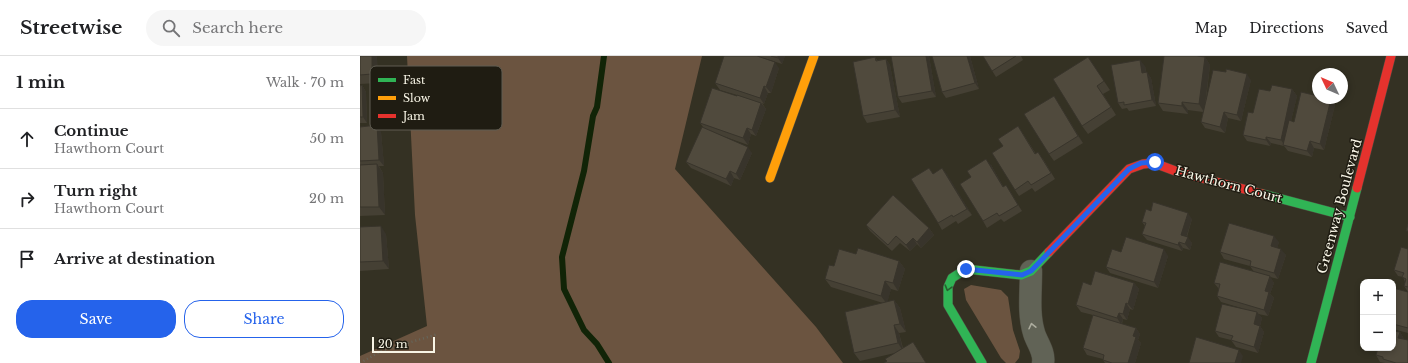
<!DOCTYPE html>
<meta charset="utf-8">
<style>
body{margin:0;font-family:"Libre Baskerville",serif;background:#f6f6f6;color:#202124}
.controls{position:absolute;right:12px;bottom:12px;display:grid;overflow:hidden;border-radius:8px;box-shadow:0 2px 6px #0003}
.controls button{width:36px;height:36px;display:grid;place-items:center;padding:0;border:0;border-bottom:1px solid #e0e0e0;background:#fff;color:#202124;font:20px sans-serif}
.compass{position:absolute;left:952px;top:12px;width:36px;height:36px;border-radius:50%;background:#fff;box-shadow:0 2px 6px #0003;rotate:314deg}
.scale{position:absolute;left:12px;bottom:10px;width:63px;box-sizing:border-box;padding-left:4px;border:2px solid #f8f5e6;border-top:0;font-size:11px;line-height:14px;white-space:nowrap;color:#f8f5e6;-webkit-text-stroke:3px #1f1c12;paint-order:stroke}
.stop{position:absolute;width:12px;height:12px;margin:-9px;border:3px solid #2563eb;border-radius:50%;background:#fff}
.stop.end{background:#2563eb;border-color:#fff;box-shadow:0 1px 4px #0008}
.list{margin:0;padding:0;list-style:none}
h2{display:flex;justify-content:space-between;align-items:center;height:52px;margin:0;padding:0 16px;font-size:17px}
h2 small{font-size:13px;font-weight:400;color:#757577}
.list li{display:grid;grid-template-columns:26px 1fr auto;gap:12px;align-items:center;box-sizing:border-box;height:60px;padding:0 16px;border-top:1px solid #e0e0e0}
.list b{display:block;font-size:15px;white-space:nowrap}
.list p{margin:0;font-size:13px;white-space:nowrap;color:#757577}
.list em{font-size:13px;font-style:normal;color:#757577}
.actions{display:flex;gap:8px;padding:12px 16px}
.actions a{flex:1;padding:9px 0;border:1px solid #2563eb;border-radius:16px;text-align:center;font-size:14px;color:#2563eb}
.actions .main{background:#2563eb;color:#fff}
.icon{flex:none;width:22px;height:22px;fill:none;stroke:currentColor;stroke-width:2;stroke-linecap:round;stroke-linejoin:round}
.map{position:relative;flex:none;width:1048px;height:307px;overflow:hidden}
header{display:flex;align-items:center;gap:24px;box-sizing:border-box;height:56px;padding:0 20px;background:#fff;border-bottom:1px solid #e0e0e0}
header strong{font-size:19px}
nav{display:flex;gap:22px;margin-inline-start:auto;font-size:14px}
.search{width:280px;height:36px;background:#f6f6f6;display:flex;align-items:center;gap:10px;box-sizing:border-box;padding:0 14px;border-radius:22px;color:#757577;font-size:15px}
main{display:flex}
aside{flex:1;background:#fff}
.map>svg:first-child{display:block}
.green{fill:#6b5440}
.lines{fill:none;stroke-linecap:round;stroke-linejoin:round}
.stream{stroke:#112407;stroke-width:6}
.street-casing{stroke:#4e4c40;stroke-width:23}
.fast-casing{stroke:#4e4c40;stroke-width:10}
.slow-casing{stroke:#4e4c40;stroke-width:10}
.jam-casing{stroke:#4e4c40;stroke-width:10}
.path{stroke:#66675c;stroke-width:2.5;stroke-dasharray:1 3;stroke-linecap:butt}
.street{stroke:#616356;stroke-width:22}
.fast{stroke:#30b455;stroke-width:9}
.slow{stroke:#ff9f0a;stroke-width:9}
.jam{stroke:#e5322d;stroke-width:9}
.wall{fill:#454034}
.shaded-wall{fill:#38342b}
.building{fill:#504a3d;stroke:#38342b}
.oneway{stroke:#276030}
.oneway2{stroke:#acac9e}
.route{stroke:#2563eb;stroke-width:5}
.labels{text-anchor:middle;stroke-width:3;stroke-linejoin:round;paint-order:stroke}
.street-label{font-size:13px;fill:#f8f5e6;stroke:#1f1c12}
.key{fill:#1f1c12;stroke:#605d52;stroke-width:1}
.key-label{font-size:11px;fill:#f8f5e6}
</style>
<header>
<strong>Streetwise</strong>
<div class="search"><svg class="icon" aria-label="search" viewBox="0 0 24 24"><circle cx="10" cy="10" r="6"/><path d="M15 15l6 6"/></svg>Search here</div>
<nav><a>Map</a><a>Directions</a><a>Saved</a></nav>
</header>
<main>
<aside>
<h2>1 min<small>Walk · 70 m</small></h2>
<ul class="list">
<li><svg class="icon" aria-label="ahead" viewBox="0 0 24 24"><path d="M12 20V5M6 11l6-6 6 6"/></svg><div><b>Continue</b><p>Hawthorn Court</p></div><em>50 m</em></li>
<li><svg class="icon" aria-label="right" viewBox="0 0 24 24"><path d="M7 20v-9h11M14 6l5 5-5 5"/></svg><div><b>Turn right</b><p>Hawthorn Court</p></div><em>20 m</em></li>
<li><svg class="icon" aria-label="arrive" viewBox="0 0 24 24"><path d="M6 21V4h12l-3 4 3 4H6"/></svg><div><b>Arrive at destination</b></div></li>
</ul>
<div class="actions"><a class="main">Save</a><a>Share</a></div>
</aside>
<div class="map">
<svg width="1048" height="307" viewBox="0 0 1048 307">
<rect width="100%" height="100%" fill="#343123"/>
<!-- green -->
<path class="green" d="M47,0H342L315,113L456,271L483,307H0V300L67,270L55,159Z
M611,229L641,234L648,241L653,274L660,295L659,302L655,307H646L641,302L606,244L604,233Z"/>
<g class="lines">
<!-- stream -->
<path class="stream" d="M244,0L237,51L233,60L224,115L202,201L204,233L224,274L237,288L249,307"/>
<defs>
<path id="street" d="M671,215C671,236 668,257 674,277C677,287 685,296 683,307"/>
<path id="fast" d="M903,138L990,161
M622,307L588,249V231L592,222L606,213L661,219L671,215L689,196
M951,307L997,132"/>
<path id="slow" d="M410,122L454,0"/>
<path id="jam" d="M997,132L1031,0
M689,196L769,113L783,108L794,107L818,116L903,138"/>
</defs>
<!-- street casing -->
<use href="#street" class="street-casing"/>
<!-- fast casing -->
<use href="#fast" class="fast-casing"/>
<!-- slow casing -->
<use href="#slow" class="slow-casing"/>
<!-- jam casing -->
<use href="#jam" class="jam-casing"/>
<!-- path -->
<path class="path" d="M0,307L21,295L78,278"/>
<!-- street -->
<use href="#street" class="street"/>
<!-- fast -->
<use href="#fast" class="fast"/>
<!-- slow -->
<use href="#slow" class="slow"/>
<!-- jam -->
<use href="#jam" class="jam"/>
</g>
<!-- wall -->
<path class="wall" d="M0,0H16L17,2L18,27L0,28Z
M397,0H425L422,8Z
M569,0L576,41L542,47L538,41Z
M572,0H610L619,33L586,42L582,36Z
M623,0H661L663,4L636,21Z
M515,1L517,4L526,3L530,9L540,61L507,67L503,60Z
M728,1L750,34L743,38L756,59L728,78L722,70Z
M845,1L850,9L846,45L891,24L881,65L868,62L865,77L845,72L841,66L843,56L828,54V58L803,55L798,47Z
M785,10L786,16L791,22L796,50L769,55L767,52L762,53L758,47Z
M419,12L411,37H408L404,48L402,47L406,53L396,80L391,78L388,89L363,80L392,97L380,124L374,122L371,130L331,112L326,106L343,71L340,67L377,40V39L360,34L355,27Z
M2,29L6,36L7,67H0V30Z
M932,33L937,40L931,65L934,66L971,43L975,49L964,94L954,92L952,101L928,95L924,90L911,87L910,90L887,85L883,79L893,57L910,35Z
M694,40L723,87L694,105L689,98Z
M658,70L676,98L683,103L695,123L675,136L672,132L659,140L655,134L643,90Z
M0,71L21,76L24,110H19L23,117L25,159L0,160Z
M631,109L643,130L650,135L662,155L644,166L641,163L627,172L623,165Z
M569,112L573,118L582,112L612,159L598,168L596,165L582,174L578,167Z
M791,155L832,163L827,181L832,187L830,194L823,192L822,195L787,184L782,178L785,170L782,166Z
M506,169L569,172L574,179L561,192L557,188L550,195L540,187L532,195L510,175Z
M0,171L26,178L29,213L0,215Z
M919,186L917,192L926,199L918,223L910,221L914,227L910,238L914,242L908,260L898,258L902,262L900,270L904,276L898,297L876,291L871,284L859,281L855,275L881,252L861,246L857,240L859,233L854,227L894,216L890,210L864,203L860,196Z
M1048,193V236L1044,230L1045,226L1043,221L1038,220L1034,214Z
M496,198L539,205L545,213L538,235L531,233L527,246L534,244L540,252L546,276L539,277L543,292L553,286L566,307H524L527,305L535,297L500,305L494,297L523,247L471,231L465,223L474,210Z
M808,200L798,232L750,217L746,211Z
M774,227L779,233L773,254L770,253L767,264L763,263L762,268L776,272L780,278L778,284L781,287L775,307H745L743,304V303L727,299L723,292L733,259L721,256L716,249L731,229Z
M1033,232L1048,236V277L1033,273Z
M1040,276L1044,283L1048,307H1025L1020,306L1016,299L1018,293L1017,292H1033Z"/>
<!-- shaded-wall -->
<path class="shaded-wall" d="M12,0H16L17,2L18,27L12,18Z
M418,0H425L422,8L418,2Z
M566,0H569L576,41L572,35Z
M607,0H610L619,33L615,27Z
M728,1L734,9L750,34Z
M845,1L850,9L844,56L839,48Z
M526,3L530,9L540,61L535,54Z
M780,4L785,10L787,23L782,17Z
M415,6L419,12L411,37L406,31Z
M787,16L791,22L796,50L792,44Z
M887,18L891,24L881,65L877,59Z
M2,29L6,36L7,67L3,61Z
M404,30L408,37L404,48L400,42Z
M932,33L937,40L925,90L921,84Z
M694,40L698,46L723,87L718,80Z
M971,43L975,49L964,94L960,88Z
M822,46L828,54V58L822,50Z
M401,47L406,53L396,80L392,74Z
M864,56L868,62L865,77L860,71Z
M17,69L21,76L24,110L19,104Z
M387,72L391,78L388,89L383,82Z
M906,81L911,87L910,90L906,84Z
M950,85L954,92L952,101L947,95Z
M388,91L392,97L380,124L376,118Z
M626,103L631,109L647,137L643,131Z
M17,108L23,117L25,159L19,151Z
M582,112L587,118L612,159L607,153Z
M370,115L374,122L371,130L366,123Z
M646,129L650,135L662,155L658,149Z
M828,157L832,163L825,185L821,179Z
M21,170L26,178L29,213L23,205Z
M569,172L574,179L561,192L557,186Z
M914,180L919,186L916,196L911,190Z
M828,181L832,187L830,194L825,188Z
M553,182L557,188L550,195L546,189Z
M819,186L823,192L822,195L818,189Z
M804,193L808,200L798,232L794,226Z
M921,193L926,199L918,223L914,217Z
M539,205L545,213L538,235L533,227Z
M910,220L914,227L910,238L914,242L908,260L904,254L905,235Z
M525,225L531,233L527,248L521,240Z
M774,227L779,233L773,254L768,248Z
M534,244L540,252L546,276L540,268Z
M766,247L770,253L767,264L763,258Z
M897,256L902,262L900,270L904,276L898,297L894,291V268Z
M759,257L763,263L761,268L757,262Z
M534,269L539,277L543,295L538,287Z
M776,272L780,278L778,284L781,287L775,307H768L773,280Z
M1040,276L1044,283L1043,288L1038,282Z
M879,294L883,300L881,307H875Z"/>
<!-- building -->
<path class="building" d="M0,0H12V18L0,19Z
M364,0H397L415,6L406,31L404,30L400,42L355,27Z
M411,0H418V2Z
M531,0H566L572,35L538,41Z
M572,0H607L615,27L582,36Z
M623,0H656L632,15Z
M804,0H837L845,1L839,48L822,46V50L798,47Z
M515,1L516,5L526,3L535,54L503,60L493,6Z
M728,1L744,25L737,30L751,51L722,70L693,23Z
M780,4L782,17L787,16L792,44L764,49V46L758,47L751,9Z
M866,13L887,18L877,59L864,56L860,71L841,66L853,14L866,16Z
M2,29L3,61H0V30Z
M912,29L932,33L921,84L906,81V84L883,79L888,56L893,57L899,33L910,35Z
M352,32L377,40V39L401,47L392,74L387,72L383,82L340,67Z
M941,36L958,40V42H968L971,43L960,88L950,85L947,95L923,89L929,64L934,66Z
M694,40L718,80L689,98L664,58Z
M17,69L19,104L0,105V71Z
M658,70L675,98L678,96L691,117L671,129L668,125L655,134L632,97L643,90L638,83Z
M342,71L388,91L376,118L370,115L366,123L326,106Z
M626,103L643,131L646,129L658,149L639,160L637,157L623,165L600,128L611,121L607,115Z
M17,108L19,151H0V109Z
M569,112L573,118L582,112L607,153L593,161L592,159L578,167L551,123Z
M533,139L569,172L557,186L553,182L546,189L536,180L528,189L506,169Z
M793,146L828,157L821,179L828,181L825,188L819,186L818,189L782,178L786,167L782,166L786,153L791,155Z
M869,167L914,180L911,190L921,193L914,217L890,210L891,205L860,196Z
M1048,168V175H1046Z
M21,170L23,205L0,206V171Z
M766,181L804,193L794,226L746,211L752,193L761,196Z
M1041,191L1048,193V231L1044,230L1046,223L1042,221L1044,217L1034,214Z
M498,192L539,205L533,227L525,225L521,240L465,223L469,209L474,210L479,193L496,198Z
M860,206L910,220L905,235L909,236L904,254L857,240L860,228L854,227Z
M735,215L774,227L768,248L766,247L763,258L759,257L757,262L716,249L723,226L731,229Z
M1033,232L1048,236V272L1033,268Z
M534,244L540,268L534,269L538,287L494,297L485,256Z
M862,248L897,256L894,268L900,270L894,291L871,284L873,280L855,275Z
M733,259L776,272L773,280L776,281L768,307H752L743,304L744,299L723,292Z
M1033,275L1040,276L1038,282L1048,284V307H1036L1023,303V301L1016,299L1018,292H1033Z
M836,281L879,294L875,307H829Z
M553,286L566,307H524L527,305L525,303Z"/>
<!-- one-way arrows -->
<defs><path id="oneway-chevron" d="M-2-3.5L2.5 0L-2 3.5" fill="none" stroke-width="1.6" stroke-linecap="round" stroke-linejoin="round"/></defs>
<use class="oneway" href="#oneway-chevron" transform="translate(588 232) rotate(106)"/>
<use class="oneway2" href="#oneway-chevron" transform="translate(672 270) rotate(-103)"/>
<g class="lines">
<!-- route -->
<path class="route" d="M606,213L662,219L671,215L769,113L781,107L795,106"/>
</g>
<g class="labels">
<!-- street labels -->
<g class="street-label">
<text transform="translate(869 128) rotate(15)" y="5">Hawthorn Court</text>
<text transform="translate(979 150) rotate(-75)" y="5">Greenway Boulevard</text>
</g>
</g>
<!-- legend -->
<rect x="10" y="10" width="132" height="64" rx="6" class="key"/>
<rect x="18" y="22" width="18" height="4" fill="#30b455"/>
<rect x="18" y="40" width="18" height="4" fill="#ff9f0a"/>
<rect x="18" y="58" width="18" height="4" fill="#e5322d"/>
<g class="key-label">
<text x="43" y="28">Fast</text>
<text x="43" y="46">Slow</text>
<text x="43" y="64">Jam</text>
</g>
</svg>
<div class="controls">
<button>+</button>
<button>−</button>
</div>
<svg class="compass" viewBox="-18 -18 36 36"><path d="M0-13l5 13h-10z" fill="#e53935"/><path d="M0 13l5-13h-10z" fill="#757577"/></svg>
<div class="scale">20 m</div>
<div class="stop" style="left:795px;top:106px"></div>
<div class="stop end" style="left:606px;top:213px"></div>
</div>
</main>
